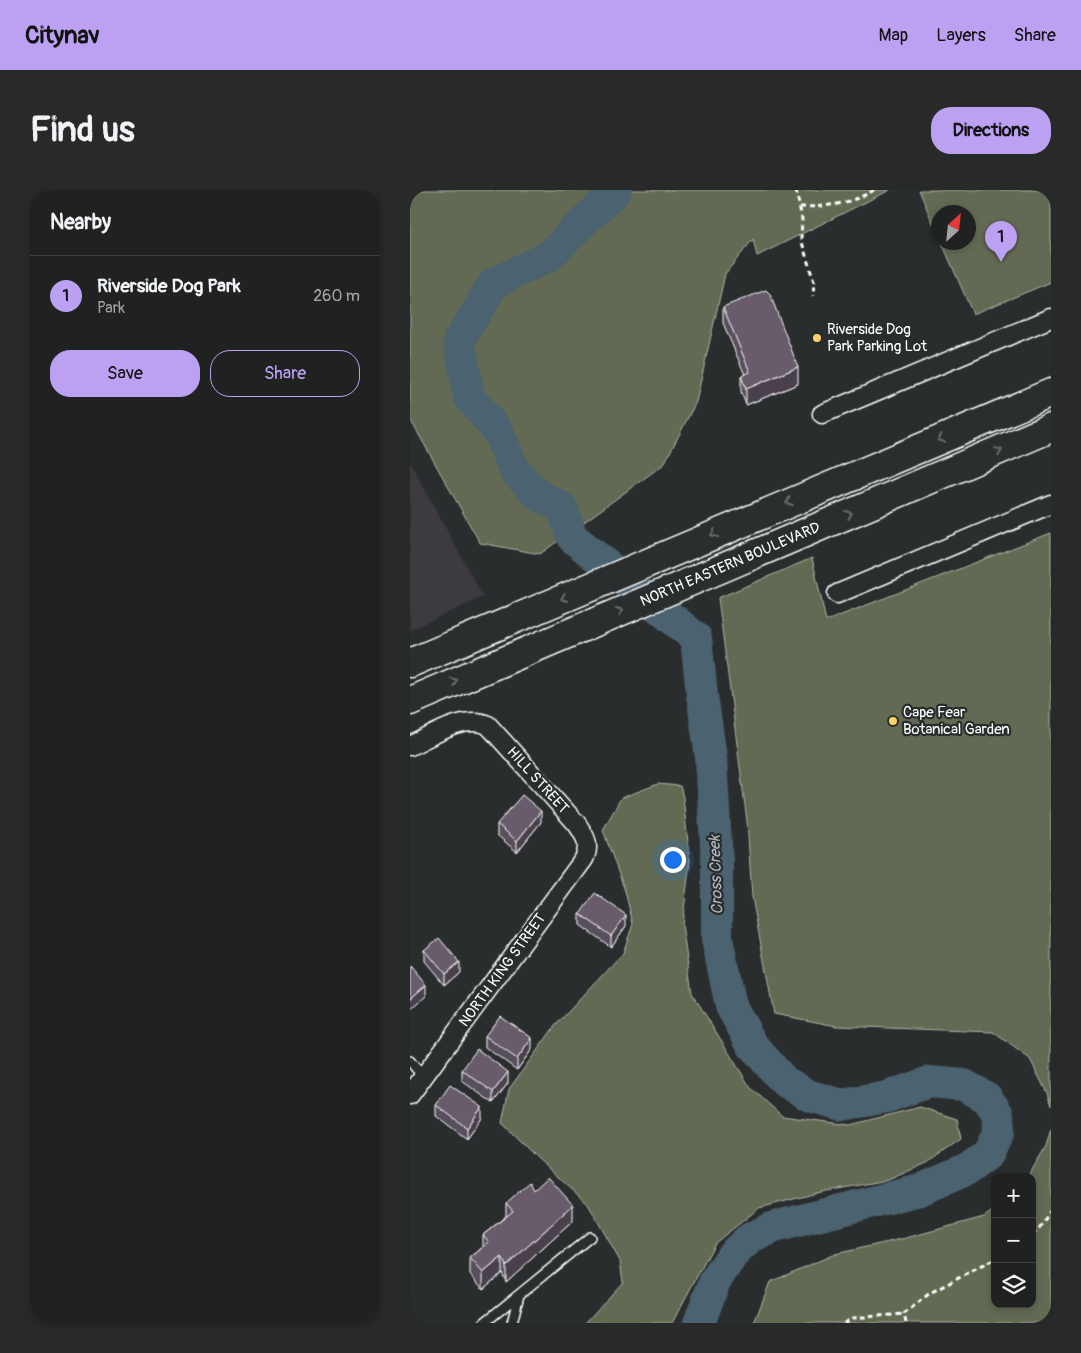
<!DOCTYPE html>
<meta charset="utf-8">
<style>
body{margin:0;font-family:Pangolin,sans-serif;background:#282a2a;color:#f1f3f6}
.controls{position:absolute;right:15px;bottom:15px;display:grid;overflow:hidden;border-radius:10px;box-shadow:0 2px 8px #0003}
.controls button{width:45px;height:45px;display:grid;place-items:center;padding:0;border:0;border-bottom:1px solid #3d3f40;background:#202222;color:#f1f3f6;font:25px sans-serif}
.compass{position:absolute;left:521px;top:15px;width:45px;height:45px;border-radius:50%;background:#202222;box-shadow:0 2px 8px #0003;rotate:27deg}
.you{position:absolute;left:262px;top:669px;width:18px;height:18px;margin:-12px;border:4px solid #fff;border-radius:50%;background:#1a73e8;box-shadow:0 0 0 8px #1a73e833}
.badge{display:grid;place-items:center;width:32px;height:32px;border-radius:50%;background:#bca0f2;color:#111;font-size:16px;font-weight:700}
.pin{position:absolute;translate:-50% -41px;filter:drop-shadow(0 1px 2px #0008)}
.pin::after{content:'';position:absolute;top:26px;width:18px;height:15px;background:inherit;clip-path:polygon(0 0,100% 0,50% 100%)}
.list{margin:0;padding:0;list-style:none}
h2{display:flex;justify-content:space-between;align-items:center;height:65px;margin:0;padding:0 20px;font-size:21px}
h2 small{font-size:16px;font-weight:400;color:#a2a4a5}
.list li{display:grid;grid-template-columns:32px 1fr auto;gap:15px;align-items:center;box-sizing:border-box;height:80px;padding:0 20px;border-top:1px solid #3d3f40}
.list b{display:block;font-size:19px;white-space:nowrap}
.list p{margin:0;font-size:16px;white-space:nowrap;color:#a2a4a5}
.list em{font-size:16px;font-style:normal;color:#a2a4a5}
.actions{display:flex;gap:10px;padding:15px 20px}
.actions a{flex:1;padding:11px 0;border:1px solid #bca0f2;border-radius:20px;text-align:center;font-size:18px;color:#bca0f2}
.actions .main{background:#bca0f2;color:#111}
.icon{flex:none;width:28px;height:28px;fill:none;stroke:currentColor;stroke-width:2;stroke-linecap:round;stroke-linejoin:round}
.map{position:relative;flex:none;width:641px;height:1133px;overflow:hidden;border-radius:20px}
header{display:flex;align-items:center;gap:30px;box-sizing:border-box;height:70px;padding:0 25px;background:#bca0f2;color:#111}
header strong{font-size:24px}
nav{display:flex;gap:28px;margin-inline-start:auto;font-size:18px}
.intro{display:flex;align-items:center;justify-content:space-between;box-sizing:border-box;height:120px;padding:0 30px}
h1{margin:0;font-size:35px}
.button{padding:12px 22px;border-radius:20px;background:#bca0f2;color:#111;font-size:18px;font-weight:700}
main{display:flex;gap:30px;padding:0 30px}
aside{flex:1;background:#202222;border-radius:20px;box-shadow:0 2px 8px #0003}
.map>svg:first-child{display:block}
.built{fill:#3c3b40}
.green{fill:#636b52;stroke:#b1b5a8}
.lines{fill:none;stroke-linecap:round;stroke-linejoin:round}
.river{stroke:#4b626f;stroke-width:32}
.service-casing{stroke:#fff;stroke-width:12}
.minor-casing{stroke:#fff;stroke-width:21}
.motorway-casing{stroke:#fff;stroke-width:31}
.path{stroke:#fff;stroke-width:3;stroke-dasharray:5 4;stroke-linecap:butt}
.service{stroke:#2a2d2e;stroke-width:9}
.minor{stroke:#2a2d2e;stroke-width:18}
.motorway{stroke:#2a2d2e;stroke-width:28}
.wall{fill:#594f5c;stroke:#fff}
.shaded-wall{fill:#48404b;stroke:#fff}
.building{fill:#675c6b;stroke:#fff}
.oneway{stroke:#6a6c6d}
.poi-dot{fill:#ffd166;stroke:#2a2d2e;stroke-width:2}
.labels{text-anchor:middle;stroke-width:4.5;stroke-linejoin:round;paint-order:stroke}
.poi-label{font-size:15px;fill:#fff;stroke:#2a2d2e;text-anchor:start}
.street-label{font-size:15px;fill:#fff;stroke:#2a2d2e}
.water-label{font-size:16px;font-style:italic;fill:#aeb8be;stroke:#2a2d2e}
</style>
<header>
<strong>Citynav</strong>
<nav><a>Map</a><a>Layers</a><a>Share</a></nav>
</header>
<div class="intro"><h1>Find us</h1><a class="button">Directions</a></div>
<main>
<aside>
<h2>Nearby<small></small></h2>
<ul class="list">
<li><span class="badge">1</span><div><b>Riverside Dog Park</b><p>Park</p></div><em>260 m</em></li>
</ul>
<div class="actions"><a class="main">Save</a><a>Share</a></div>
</aside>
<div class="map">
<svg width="641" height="1133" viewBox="0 0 641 1133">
<rect width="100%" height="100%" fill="#2a2d2e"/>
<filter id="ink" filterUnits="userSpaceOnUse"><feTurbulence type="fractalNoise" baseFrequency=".02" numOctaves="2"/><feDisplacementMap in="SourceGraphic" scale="10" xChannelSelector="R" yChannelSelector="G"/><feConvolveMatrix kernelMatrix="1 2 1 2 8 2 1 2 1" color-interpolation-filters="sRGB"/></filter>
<g filter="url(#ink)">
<!-- built -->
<path class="built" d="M0,272L73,407L0,440Z"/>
<!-- green -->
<path class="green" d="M0,0H480L347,66L343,49L315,84L286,212L254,274L130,364L70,353L0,229Z
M509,0H641V92L563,124L532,53L558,52V22H528V45Z
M641,343V916L637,903L620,869L583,842L427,836L364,824L342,707L337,631L308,408L402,368L416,431Z
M248,594L270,596L273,607L280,671L272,735L282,803L340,897L372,926L440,935L510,917L547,929L551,949L517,973L478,990L411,1002L349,1018L305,1053L262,1133H175L213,1092L210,1071L178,1014L127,968L92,933L99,899L145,836L213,763L223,734L215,701L193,640L211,608Z
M641,939V1133H344L360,1092L425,1064L496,1048L574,1027L585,1019V1114H622V987H618L636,956Z"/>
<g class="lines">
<!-- river -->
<path class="river" d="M206,0L139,66L84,93L49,150L59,207L88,242L105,281L127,304L152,318L162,347L286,448L292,505L301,567L307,673V749L321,816L343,856L374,891L400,906L432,915L477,907L519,892L554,895L577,908L588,924L589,941L578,964L558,979L510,1000L364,1037L339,1049L323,1064L305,1091L289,1133"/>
<defs>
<path id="service" d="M0,871L13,887
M74,1133L180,1047
M102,1133L109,1105"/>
<path id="minor" d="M412,224L641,128
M427,404L641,314
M0,556C22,546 54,524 78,535L167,634C175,646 181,654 174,669L0,905"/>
<path id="motorway" d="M0,473L641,203
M0,511L641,238"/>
</defs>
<!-- service casing -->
<use href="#service" class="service-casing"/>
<!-- minor casing -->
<use href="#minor" class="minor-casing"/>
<!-- motorway casing -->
<use href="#motorway" class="motorway-casing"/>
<!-- path -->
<path class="path" d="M386,0L392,29L391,49L404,92L403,106
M390,17C416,17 441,14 464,0
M622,1044L628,1040L641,1020
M434,1133L442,1128L494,1124
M496,1133L494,1124L520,1103L585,1069"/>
<!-- service -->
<use href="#service" class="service"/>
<!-- minor -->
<use href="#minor" class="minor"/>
<!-- motorway -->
<use href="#motorway" class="motorway"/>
</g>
<!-- wall -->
<path class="wall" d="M313,117L388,194L336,215L331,202V186L335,185L313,133Z
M131,632L107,662L87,645V634Z
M170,724L216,736L201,757L170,735Z
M14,760L49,782L34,795L14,771Z
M75,846L122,859L107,880L75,857Z
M52,880L98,893L83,913L52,891Z
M26,915L72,928L57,949L26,926Z
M124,1000L163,1031L96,1092L92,1083L73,1099L60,1084V1068L73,1057V1045L96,1026V1013Z"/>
<!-- shaded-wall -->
<path class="shaded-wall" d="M388,177V194L336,215V199Z
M131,621V632L107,662V651Z
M216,725V736L201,757V746Z
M49,772V782L34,795V784Z
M16,795V806L0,820V809Z
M122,848V859L107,880V869Z
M98,882V893L83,913V902Z
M72,917V928L57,949V938Z
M163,1015V1031L96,1092V1076Z
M92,1067V1083L73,1099V1083Z"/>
<!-- building -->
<path class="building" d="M356,100L360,104L388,177L336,199L331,186L340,182L313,117Z
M112,605L131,621L107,651L87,634Z
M185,703L216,725L201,746L170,724Z
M29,748L49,772L34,784L14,760Z
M0,776L16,795L0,809Z
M90,826L122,848L107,869L75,846Z
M67,859L98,882L83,902L52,880Z
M40,895L72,917L57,938L26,915Z
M138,987L163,1015L96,1076L92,1067L73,1083L60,1068L79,1052L73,1045L103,1021L96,1013L120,992L124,1000Z"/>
<!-- one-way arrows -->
<defs><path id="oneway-chevron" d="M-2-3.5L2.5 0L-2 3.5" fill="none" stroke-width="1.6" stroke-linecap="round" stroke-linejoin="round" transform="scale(1.25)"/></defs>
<g class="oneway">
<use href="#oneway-chevron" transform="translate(531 249) rotate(157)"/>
<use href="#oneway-chevron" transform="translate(589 261) rotate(-23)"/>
<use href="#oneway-chevron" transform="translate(379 312) rotate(157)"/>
<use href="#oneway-chevron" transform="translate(439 324) rotate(-23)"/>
<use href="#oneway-chevron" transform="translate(304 344) rotate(157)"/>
<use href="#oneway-chevron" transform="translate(154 408) rotate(157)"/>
<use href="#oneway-chevron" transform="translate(210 421) rotate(-23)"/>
<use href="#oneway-chevron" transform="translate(44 491) rotate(-23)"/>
</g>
</g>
<!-- markers -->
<g class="poi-dot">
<circle cx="407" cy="148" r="5"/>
<circle cx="483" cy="531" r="5"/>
</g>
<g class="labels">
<!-- poi labels -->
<g class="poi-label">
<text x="417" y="144">Riverside Dog<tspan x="417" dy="17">Park Parking Lot</tspan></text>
<text x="493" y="527">Cape Fear<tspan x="493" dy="17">Botanical Garden</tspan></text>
</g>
<!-- street labels -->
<g class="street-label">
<text transform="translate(320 374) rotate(-23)" y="5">NORTH EASTERN BOULEVARD</text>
<text transform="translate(128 590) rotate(48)" y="5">HILL STREET</text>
<text transform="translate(92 780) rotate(-54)" y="5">NORTH KING STREET</text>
</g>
<!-- water labels -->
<g class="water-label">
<text transform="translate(305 685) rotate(-92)" y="6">Cross Creek</text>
</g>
</g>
</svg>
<div class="controls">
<button>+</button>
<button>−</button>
<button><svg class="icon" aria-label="layers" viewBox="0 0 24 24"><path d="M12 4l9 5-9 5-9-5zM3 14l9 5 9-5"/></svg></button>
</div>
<svg class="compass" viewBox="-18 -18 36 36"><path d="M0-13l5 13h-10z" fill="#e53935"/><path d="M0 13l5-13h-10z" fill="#a2a4a5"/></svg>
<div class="you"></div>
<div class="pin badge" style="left:591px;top:72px">1</div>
</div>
</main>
